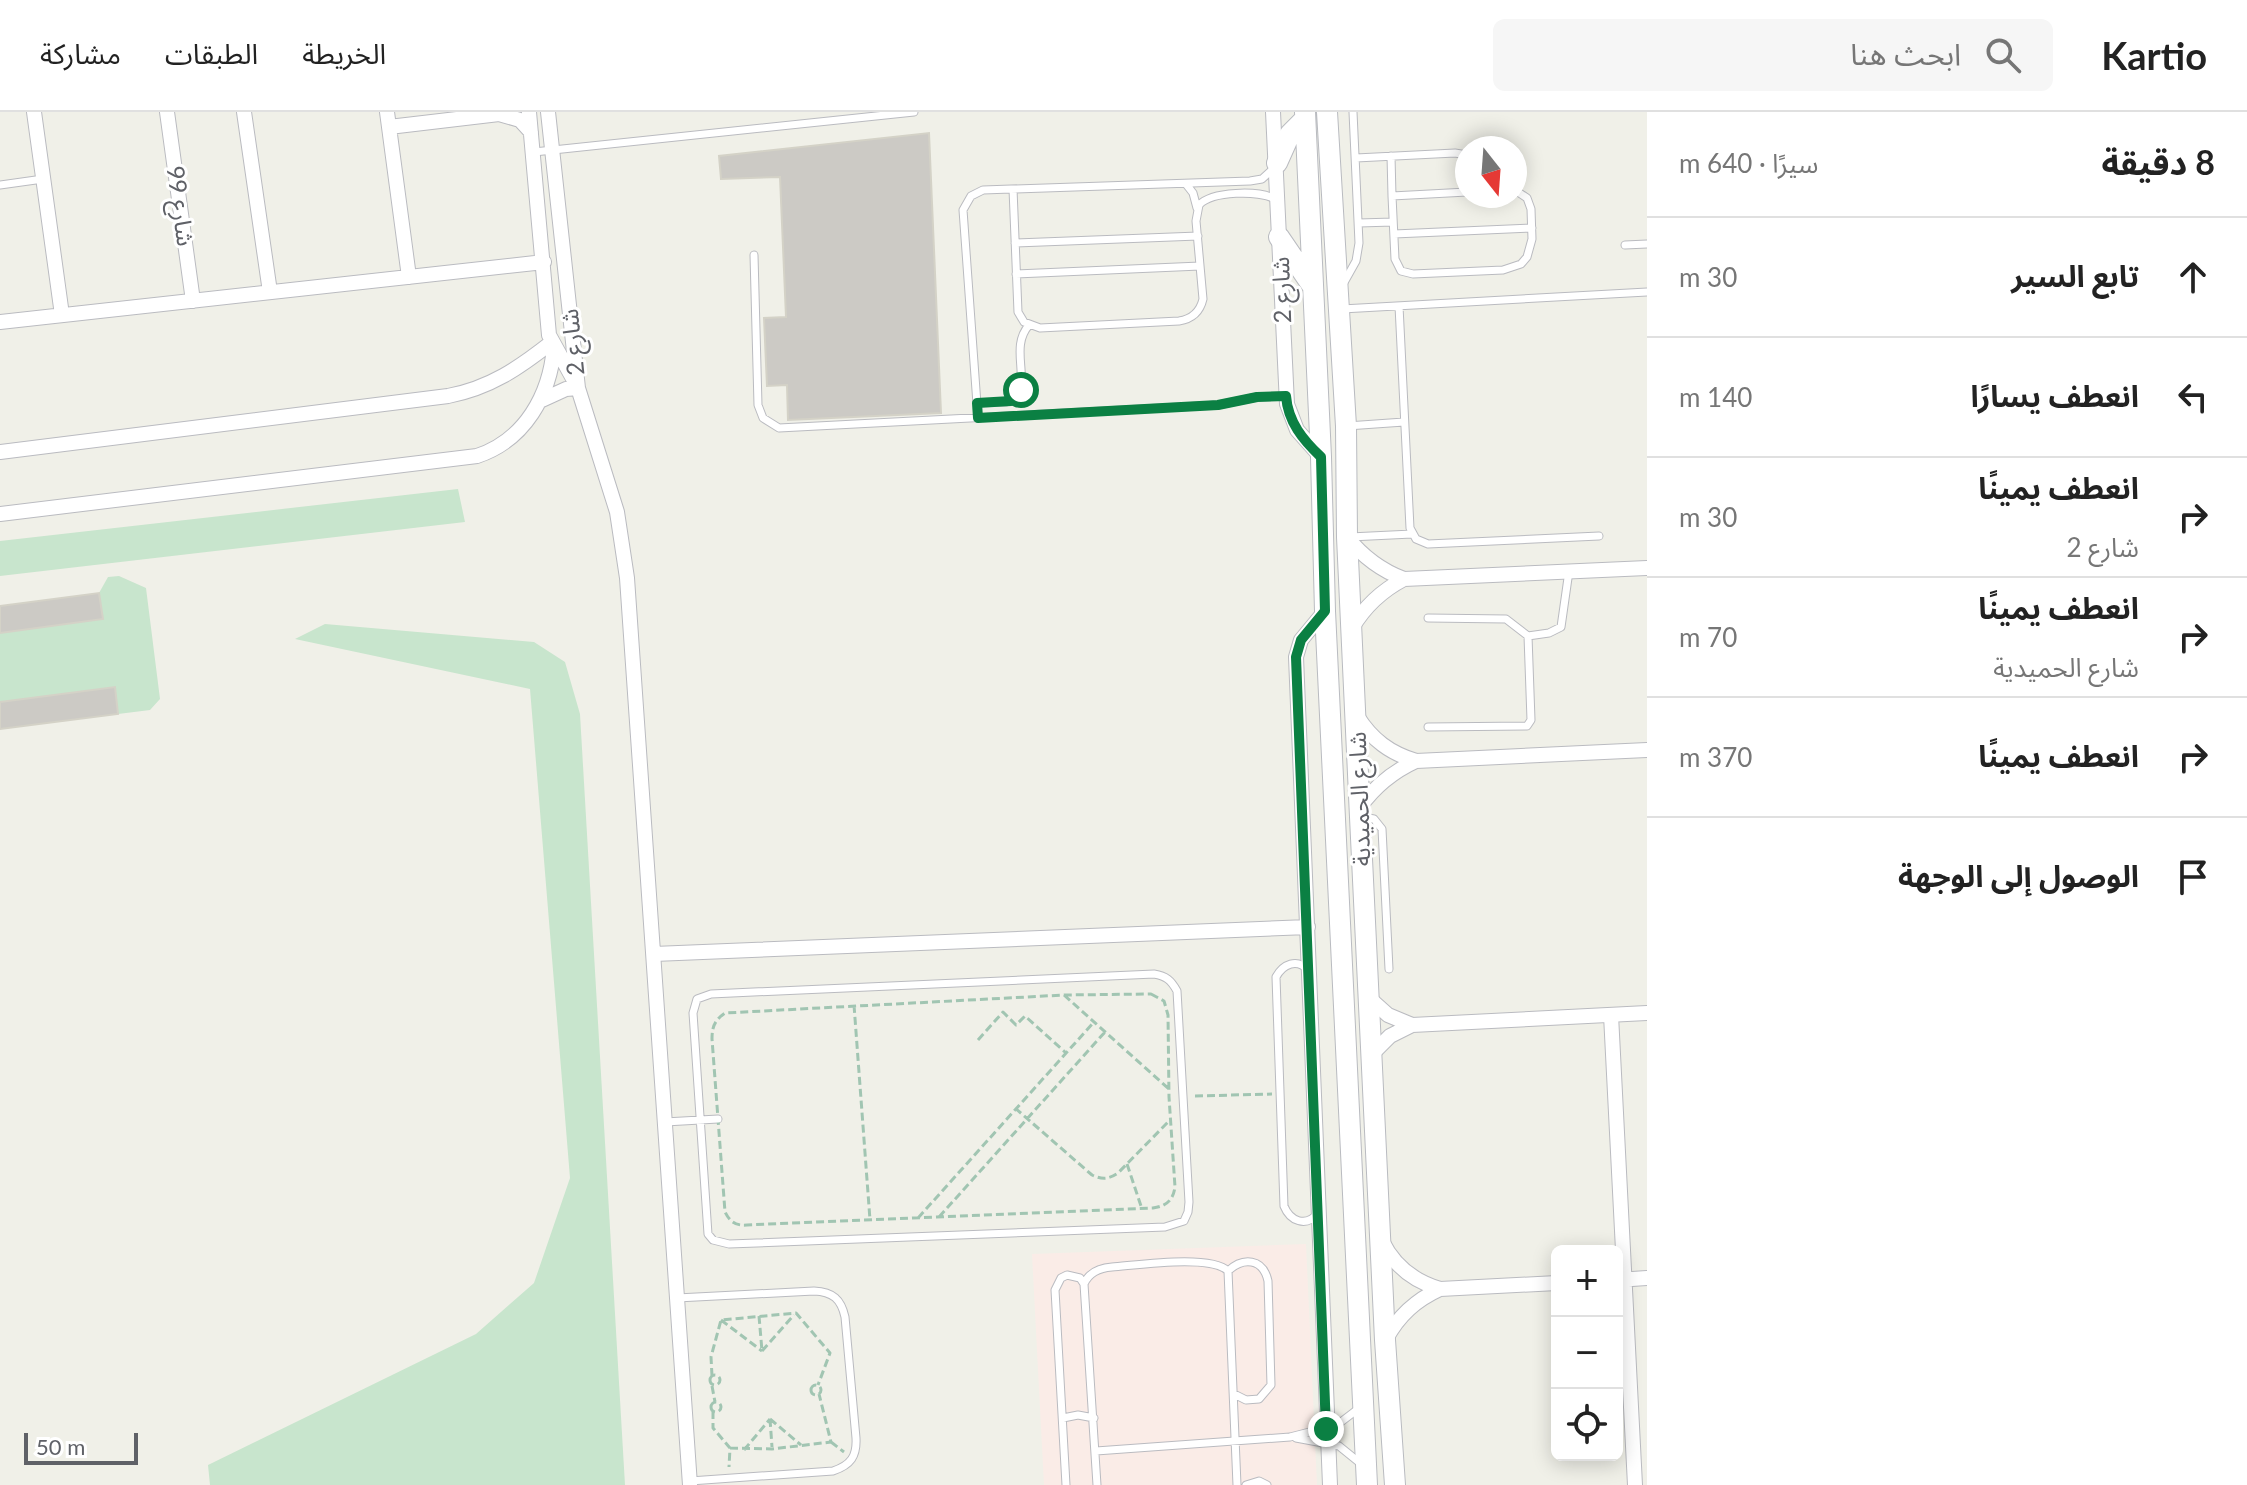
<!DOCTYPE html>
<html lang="ar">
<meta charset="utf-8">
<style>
body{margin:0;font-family:Lato,"Noto Sans Arabic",sans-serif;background:#f6f6f6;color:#222;direction:rtl}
.controls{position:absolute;right:24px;bottom:24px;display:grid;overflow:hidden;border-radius:12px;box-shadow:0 4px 20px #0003}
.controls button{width:72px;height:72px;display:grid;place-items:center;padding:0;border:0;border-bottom:2px solid #e0e0e0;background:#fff;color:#222;font:40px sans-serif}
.compass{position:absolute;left:1455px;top:24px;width:72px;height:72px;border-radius:50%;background:#fff;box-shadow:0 4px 20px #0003;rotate:163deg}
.scale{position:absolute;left:24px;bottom:20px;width:114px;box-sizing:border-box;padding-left:8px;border:4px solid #5f6167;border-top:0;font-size:22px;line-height:28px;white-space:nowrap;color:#5f6167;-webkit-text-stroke:6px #fff;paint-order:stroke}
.stop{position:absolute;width:24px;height:24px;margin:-18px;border:6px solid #0b8043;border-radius:50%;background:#fff}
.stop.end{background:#0b8043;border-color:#fff;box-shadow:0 2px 8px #0008}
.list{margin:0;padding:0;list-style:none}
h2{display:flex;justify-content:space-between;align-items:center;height:104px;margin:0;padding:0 32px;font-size:34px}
h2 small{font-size:26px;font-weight:400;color:#767676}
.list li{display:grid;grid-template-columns:52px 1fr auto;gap:24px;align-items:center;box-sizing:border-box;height:120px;padding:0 32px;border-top:2px solid #e0e0e0}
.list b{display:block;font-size:30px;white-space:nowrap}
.list p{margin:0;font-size:26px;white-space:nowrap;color:#767676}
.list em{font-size:26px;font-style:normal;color:#767676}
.icon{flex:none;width:44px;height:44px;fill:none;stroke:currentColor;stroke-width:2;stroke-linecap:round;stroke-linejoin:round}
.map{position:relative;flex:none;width:1647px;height:1373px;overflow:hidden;direction:ltr}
header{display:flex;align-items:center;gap:48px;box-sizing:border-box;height:112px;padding:0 40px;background:#fff;border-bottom:2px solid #e0e0e0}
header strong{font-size:38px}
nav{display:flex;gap:44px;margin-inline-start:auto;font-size:28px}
.search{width:560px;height:72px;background:#f6f6f6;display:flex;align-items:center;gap:20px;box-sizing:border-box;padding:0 28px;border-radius:12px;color:#767676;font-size:30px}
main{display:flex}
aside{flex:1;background:#fff}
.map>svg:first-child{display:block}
.medical{fill:#faece7}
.green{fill:#c8e5cd}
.building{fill:#cccac5;stroke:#d4d2c7;stroke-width:2}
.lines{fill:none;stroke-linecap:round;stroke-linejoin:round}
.lane-casing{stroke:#babbc0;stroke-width:9}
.street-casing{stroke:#babbc0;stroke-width:16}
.secondary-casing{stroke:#b9bbc0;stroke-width:22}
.path{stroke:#a1c5b2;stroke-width:3;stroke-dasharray:8 4;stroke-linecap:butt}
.lane{stroke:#fff;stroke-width:7}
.street{stroke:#fff;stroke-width:14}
.secondary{stroke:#fff;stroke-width:20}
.route{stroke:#0b8043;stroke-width:10}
.labels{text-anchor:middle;stroke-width:6;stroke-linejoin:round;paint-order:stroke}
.street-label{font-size:24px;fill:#5f6167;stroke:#fff}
</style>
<header>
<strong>Kartio</strong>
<div class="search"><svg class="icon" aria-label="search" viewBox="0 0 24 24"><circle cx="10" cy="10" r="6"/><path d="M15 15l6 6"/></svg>ابحث هنا</div>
<nav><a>الخريطة</a><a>الطبقات</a><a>مشاركة</a></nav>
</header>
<main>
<aside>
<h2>8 دقيقة<small>سيرًا · 640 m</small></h2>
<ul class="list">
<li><svg class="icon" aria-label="ahead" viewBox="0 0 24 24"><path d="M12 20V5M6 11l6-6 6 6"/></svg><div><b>تابع السير</b></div><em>30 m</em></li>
<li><svg class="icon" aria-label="left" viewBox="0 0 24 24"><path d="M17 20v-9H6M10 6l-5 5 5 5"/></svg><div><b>انعطف يسارًا</b></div><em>140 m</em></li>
<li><svg class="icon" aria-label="right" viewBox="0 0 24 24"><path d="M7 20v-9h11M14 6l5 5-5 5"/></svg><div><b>انعطف يمينًا</b><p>شارع 2</p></div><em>30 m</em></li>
<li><svg class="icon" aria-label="right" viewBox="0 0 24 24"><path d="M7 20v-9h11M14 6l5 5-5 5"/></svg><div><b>انعطف يمينًا</b><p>شارع الحميدية</p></div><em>70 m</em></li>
<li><svg class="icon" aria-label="right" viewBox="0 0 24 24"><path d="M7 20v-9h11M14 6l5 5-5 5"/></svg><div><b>انعطف يمينًا</b></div><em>370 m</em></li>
<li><svg class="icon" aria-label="arrive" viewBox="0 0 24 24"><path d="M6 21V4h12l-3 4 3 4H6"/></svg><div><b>الوصول إلى الوجهة</b></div></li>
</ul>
</aside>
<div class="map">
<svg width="1647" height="1373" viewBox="0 0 1647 1373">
<rect width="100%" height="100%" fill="#f0f0e8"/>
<!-- medical -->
<path class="medical" d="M1306,1132L1317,1373H1044L1032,1142Z"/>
<!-- green -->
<path class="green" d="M458,377L465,410L0,464V429Z
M119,464L146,476L160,587L150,598L118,602L114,575L0,590V521L102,507L99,481L108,465Z
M325,512L534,530L565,550L580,602L625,1373H210L208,1353L476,1222L534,1171L570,1066L530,577L295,527Z"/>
<!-- building -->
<path class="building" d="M929,21L941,301L788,308L787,273L767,274L764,206L786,205L780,65L721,67L719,44Z
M99,481L103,507L0,521V494Z
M115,575L118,602L0,617V590Z"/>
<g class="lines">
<defs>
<path id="lane" d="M534,40L914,0
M1391,44L1392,84
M1356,46L1455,41L1467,43
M1186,72L1193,81L1197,96
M0,73L43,67
M1013,77L1018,200L1024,210L1040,216L1179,209C1192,207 1200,200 1203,187L1196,109L1199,93C1212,79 1259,78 1275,87
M1467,80L1392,84L1395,147L1401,159L1413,162L1503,158L1521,152L1527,145L1532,127L1531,97L1527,86L1515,78
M1359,111L1393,110
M1394,122L1532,116
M1015,131L1198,124
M1625,133L1647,132
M754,143L758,293L763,306L779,316L1218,293L1257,285L1286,284
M1016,162L1200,154
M1342,174L1356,149L1359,131L1353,0
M1399,194L1410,416L1416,427L1428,432L1599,424
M1342,197L1647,180
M977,291L1006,290L1019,283C1027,259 1011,234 1029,213
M978,306L963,98L971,84L983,78L1250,69L1262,67L1274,56
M1347,314L1404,310
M1350,425L1412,422
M1428,506L1506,507L1528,524L1549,521L1561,515L1569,459
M1428,615L1527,614L1531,608L1528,524
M1363,705L1374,707L1382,717L1389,857
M1308,858C1297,846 1283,852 1276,865L1284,1094C1290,1109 1306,1116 1318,1101
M1154,862C1166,864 1171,868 1177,879L1189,1090L1188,1100L1184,1109L1165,1115L729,1132L713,1128L708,1122L693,901L697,887L711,882Z
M665,1010L718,1007
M1228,1159L1237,1373
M1228,1159C1243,1145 1263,1146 1268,1169L1271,1273L1259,1287L1246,1288L1234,1282
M677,1186L814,1179C833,1180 841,1187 845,1205L856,1326C857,1344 851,1353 833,1359L690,1369
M1063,1306L1078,1303L1094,1306
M1296,1326L1339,1334L1360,1351
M1096,1339L1290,1325L1337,1313L1358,1297
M1066,1373L1055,1178L1061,1166L1067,1163L1080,1166L1084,1172
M1097,1373L1084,1172C1089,1160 1100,1156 1112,1155C1138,1153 1211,1142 1228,1159
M1246,1373L1259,1369L1267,1373"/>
<path id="street" d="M34,0L62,203
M167,0L193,189
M244,0L270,180
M387,0L409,165
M529,0L549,223L576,272
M548,0L578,276L617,400L627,466L690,1373
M1273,0L1287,292L1297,318L1321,345
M389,15L499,2L520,8L531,20
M0,210L544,150
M542,288L566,277L578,276
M0,340L448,284C490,276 519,256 552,230
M0,402L477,344C525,328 550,283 554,235
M1347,425C1363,445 1380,458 1404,467L1647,456
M1325,499L1301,528L1296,545L1330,1373
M1352,516C1365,494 1381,479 1404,467
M1357,604C1372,628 1390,641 1416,649L1647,638
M1360,695C1375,674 1392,660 1416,649
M654,842L1308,815
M1369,886L1388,903L1412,913L1647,901
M1611,903L1635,1373
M1372,942L1390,924L1412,913
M1382,1129C1394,1154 1413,1169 1440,1177L1557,1171
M1617,1168L1647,1166
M1386,1227C1399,1203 1416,1188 1440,1177"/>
<path id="secondary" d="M1305,0L1321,345L1325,499L1367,1373
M1327,0L1346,314L1347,425L1360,705L1385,1228L1395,1373
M1277,51L1290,22L1305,7
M1279,125L1313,175"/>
</defs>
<!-- lane casing -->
<use href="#lane" class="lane-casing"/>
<!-- street casing -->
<use href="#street" class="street-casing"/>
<!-- secondary casing -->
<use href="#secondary" class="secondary-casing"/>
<!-- path -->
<path class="path" d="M1151,882L1164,889L1168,903L1169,985L1175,1075C1173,1089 1166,1094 1153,1096L747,1113C736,1114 730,1110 725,1100L712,927C712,914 715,908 725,901L1064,883Z
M1064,883L1169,977
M854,893L870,1108
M978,928L1003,900L1016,913L1025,904L1066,941
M1195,984L1272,982
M1015,996L1092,1063C1103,1068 1109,1067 1118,1061L1170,1008
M1127,1052L1142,1097
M939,1105L1105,920
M918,1106L1094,910
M759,1204L762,1239
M721,1208L762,1239
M762,1239L794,1203
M710 1268a5 5 0 1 1 10 0a5 5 0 1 1-10 0Z
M712,1264L711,1245L721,1208L796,1201L830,1241L818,1273
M811 1278a5 5 0 1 1 10 0a5 5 0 1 1-10 0Z
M712,1274L715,1290
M711 1295a5 5 0 1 1 10 0a5 5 0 1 1-10 0Z
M713,1299V1316L730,1336L729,1355
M770,1307L801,1333
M770,1307L772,1335
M831,1330L844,1340
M730,1336L772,1337L831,1330L819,1282
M744,1338L770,1307"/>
<!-- lane -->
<use href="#lane" class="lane"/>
<!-- street -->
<use href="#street" class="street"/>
<!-- secondary -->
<use href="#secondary" class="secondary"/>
</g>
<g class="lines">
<!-- route -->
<path class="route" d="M1021,278L1011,289L977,291L978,306L1218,293L1257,285L1286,284C1288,310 1303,328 1321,345L1325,499L1301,528L1296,545L1326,1317"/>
</g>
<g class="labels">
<!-- street labels -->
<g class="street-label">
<text transform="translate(180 94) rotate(82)" y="8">شارع 99</text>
<text transform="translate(1282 178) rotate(-92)" y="8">شارع 2</text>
<text transform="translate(573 230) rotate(-96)" y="8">شارع 2</text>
<text transform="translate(1360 687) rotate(-92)" y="8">شارع الحميدية</text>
</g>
</g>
</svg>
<div class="controls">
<button>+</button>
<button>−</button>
<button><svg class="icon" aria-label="locate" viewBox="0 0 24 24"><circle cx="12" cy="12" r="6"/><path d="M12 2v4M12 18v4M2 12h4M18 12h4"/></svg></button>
</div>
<svg class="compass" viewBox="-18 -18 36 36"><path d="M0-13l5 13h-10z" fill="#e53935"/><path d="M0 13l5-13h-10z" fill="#767676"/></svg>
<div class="scale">50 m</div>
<div class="stop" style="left:1021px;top:278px"></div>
<div class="stop end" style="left:1326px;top:1317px"></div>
</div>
</main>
